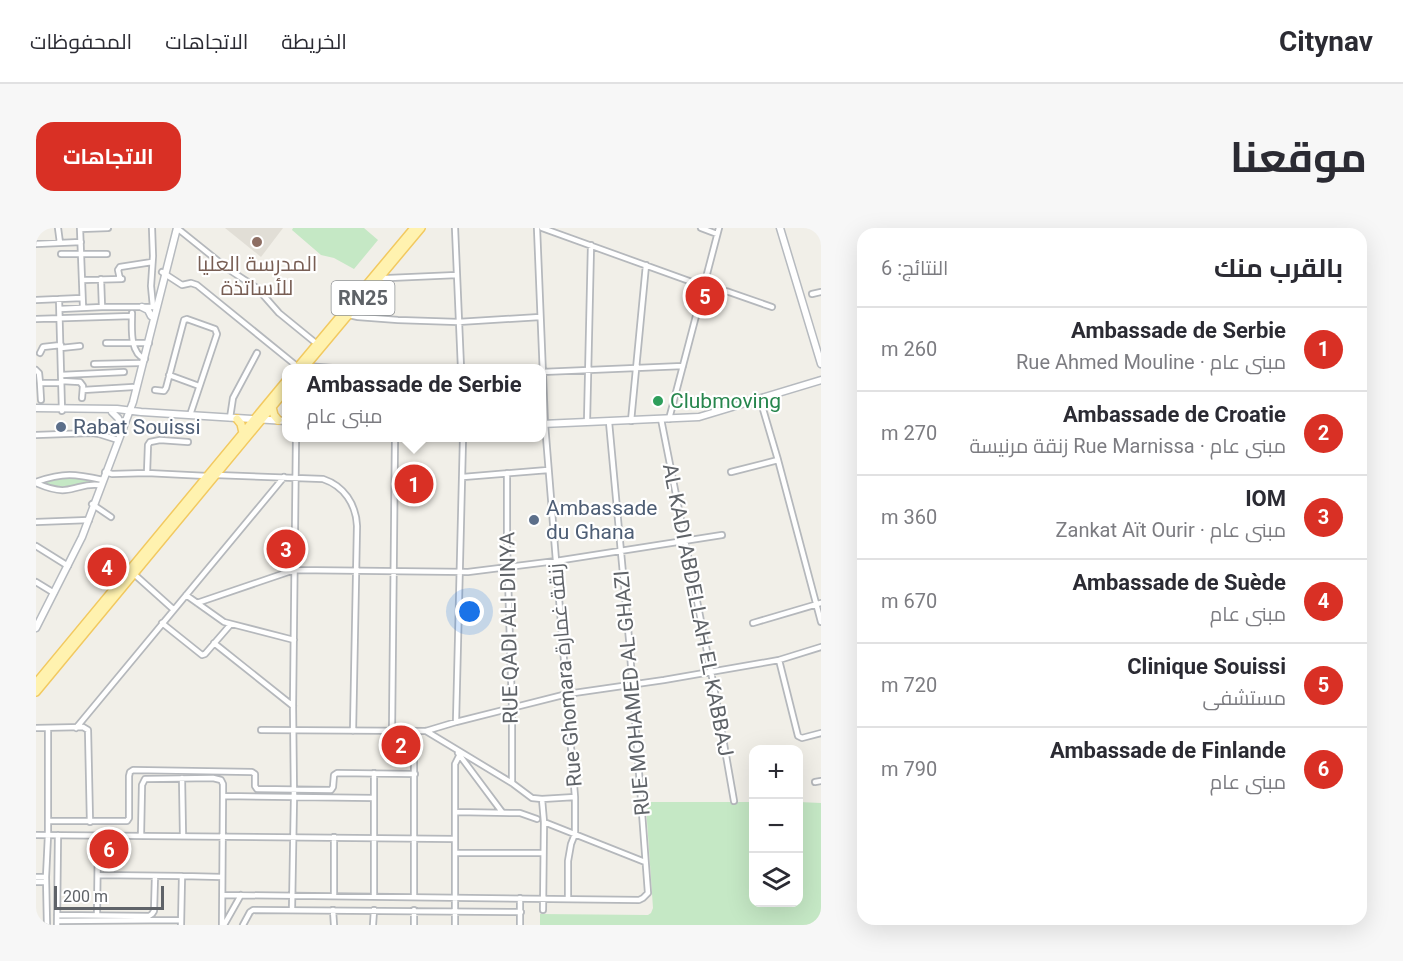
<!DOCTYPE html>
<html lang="ar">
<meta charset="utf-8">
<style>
body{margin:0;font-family:Roboto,Cairo,sans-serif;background:#f7f7f7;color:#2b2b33;direction:rtl}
.controls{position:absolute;right:18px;bottom:18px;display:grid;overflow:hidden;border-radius:12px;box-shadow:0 6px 24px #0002}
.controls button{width:54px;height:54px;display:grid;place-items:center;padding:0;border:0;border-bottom:2px solid #e1e1e2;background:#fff;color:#2b2b33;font:30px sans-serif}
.scale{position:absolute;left:18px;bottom:15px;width:110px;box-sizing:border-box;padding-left:6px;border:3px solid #5f6368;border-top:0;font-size:16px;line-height:21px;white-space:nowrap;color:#5f6368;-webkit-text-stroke:4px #fff;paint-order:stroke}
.you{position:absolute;left:434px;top:384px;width:21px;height:21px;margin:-15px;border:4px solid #fff;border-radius:50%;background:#1a73e8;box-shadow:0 0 0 9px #1a73e833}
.badge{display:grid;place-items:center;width:39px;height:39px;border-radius:50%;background:#d93025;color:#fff;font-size:20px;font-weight:700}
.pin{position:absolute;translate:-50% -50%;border:3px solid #fff;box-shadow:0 2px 6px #0006}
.popup{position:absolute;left:246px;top:136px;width:264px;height:78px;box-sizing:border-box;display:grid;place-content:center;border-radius:12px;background:#fff;filter:drop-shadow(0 2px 4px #0005);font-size:20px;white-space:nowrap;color:#7c7c81}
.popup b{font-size:22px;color:#2b2b33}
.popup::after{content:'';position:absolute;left:50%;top:100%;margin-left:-12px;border:12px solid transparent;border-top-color:#fff}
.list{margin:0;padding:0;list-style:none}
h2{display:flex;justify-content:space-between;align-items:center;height:78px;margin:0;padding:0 24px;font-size:26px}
h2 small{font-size:20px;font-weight:400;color:#7c7c81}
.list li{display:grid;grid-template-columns:39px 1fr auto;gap:18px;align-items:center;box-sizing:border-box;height:84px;padding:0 24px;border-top:2px solid #e1e1e2}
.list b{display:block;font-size:22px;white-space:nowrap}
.list p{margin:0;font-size:20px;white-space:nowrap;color:#7c7c81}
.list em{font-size:20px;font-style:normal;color:#7c7c81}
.icon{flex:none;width:33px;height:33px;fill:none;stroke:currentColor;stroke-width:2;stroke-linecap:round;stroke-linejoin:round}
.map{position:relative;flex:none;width:785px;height:697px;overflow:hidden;direction:ltr;border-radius:18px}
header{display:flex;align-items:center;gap:36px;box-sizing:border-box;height:84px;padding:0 30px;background:#fff;border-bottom:2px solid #e1e1e2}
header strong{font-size:28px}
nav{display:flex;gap:33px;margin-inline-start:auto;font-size:21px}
.intro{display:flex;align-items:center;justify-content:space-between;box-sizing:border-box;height:144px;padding:0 36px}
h1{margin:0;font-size:42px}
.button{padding:15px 27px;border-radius:18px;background:#d93025;color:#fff;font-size:21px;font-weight:700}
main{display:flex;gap:36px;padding:0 36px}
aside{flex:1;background:#fff;border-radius:18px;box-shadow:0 6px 24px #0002}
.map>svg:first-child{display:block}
.education{fill:#e1ded6}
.green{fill:#c5e8c5}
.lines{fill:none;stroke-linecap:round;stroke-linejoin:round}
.street-casing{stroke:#b5b8bc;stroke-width:8}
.secondary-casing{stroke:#b6babf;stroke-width:9}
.primary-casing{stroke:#f2c960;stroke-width:10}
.street{stroke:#fff;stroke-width:4.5}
.secondary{stroke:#fff;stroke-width:6}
.primary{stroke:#fff2af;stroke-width:7}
.education-dot{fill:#8d6e63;stroke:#fff;stroke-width:2}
.leisure-dot{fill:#2e9e5b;stroke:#fff;stroke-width:2}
.service-dot{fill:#5c6f8a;stroke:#fff;stroke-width:2}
.labels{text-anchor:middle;stroke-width:4.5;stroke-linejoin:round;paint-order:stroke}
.shield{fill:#fff;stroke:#8f9295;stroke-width:1.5}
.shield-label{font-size:20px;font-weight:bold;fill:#5f6368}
.education-label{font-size:21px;fill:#785e54;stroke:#fff}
.leisure-label{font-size:21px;fill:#27864d;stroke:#fff;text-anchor:start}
.service-label{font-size:21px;fill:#4e5e75;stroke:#fff;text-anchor:start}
.street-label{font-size:21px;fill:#5f6368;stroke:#fff}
</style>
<header>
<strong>Citynav</strong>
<nav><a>الخريطة</a><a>الاتجاهات</a><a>المحفوظات</a></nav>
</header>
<div class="intro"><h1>موقعنا</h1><a class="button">الاتجاهات</a></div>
<main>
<aside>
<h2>بالقرب منك<small>النتائج: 6</small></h2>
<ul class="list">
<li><span class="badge">1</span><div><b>Ambassade de Serbie</b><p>مبنى عام · Rue Ahmed Mouline</p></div><em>260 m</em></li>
<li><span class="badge">2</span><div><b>Ambassade de Croatie</b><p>مبنى عام · Rue Marnissa زنقة مرنيسة</p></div><em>270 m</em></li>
<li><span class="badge">3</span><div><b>IOM</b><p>مبنى عام · Zankat Aït Ourir</p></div><em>360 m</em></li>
<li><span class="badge">4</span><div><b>Ambassade de Suède</b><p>مبنى عام</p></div><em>670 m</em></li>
<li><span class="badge">5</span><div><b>Clinique Souissi</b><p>مستشفى</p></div><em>720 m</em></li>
<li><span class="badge">6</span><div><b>Ambassade de Finlande</b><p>مبنى عام</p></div><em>790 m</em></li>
</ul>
</aside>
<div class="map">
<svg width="785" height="697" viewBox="0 0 785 697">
<rect width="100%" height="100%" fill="#f1efe8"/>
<!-- education -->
<path class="education" d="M189,0H247L225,29Z"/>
<!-- green -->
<path class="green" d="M257,0H328L342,12L318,41L298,30L285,27L256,2Z
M25,249H40L54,252V255L28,260L9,256V253Z
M613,574H717L718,674H762L763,574L785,575V697H504V686L612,687L615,685L617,680L610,578Z"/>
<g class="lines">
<defs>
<path id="street" d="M22,0L24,15
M44,0L47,79
M116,0L117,28L115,58L117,79
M141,0L192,41L221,60L243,85L281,116
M419,0L425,140
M501,0L509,196L539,569V606L535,616L532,633V670
M506,0L667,58L693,64L736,79
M665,0L681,6
M44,1L72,0
M0,16L45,14
M25,26H71
M126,44L146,57L155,55L161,57L262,139
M344,50H353L421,47
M65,51L66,79
M84,51L82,42L84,39L116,34
M46,52L86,51
M776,66L785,64
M23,71L26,183
M0,72L46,70
M24,81L66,79H121
M96,85C96,99 93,125 109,131
M313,87L322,89L362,92L422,94L504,89
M0,91L96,88
M70,115H113
M25,120L44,118
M4,125L7,119L25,117
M58,136L103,135
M270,138L296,140
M0,142L3,145L4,155H25
M506,144L647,138
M25,147L88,144
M133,147L163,158
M25,153L44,154L47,158L46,170
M4,155L5,172
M47,162L97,159
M119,162L128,163L130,160L148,92L151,91L179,101L181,106L154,187
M724,171L742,232L785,394
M194,190L197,170L221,125
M625,191L678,459L698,573
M633,191L683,0
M595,193L610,37
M551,194L555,17
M0,207L56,205L63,206L82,212
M69,244L76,246L111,245L171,248
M695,244L742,232
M111,245L112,217L114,214L124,212L152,214
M471,245V317L476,480V555
M180,247L287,251C308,258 320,276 321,298L317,503
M427,249L512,242
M0,254C28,244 39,246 67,252
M0,255C9,259 19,263 29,262C42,261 49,255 63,257
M56,276L75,289
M0,294L53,292
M0,318L32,338
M98,346L137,381
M0,354L18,365
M150,367L188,394L258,412
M161,375L258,342L432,344L520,333L686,307
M126,395L166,427L169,426L195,396
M717,395L785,375
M178,415L257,478
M743,432L762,508L766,510L785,505
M420,494L427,210
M0,500L47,499L52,502L54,594
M40,500L248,249
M225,502L390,503L420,494L531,466L628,452L743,432L785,419
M390,503L476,555L496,570L506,571L539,569
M356,504L359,210
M422,525L466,584
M146,550L147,608
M779,554L785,553
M187,568L338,570
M506,571L508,594L507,682
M420,584L477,585H484L501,591
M12,593H91L93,590V548L94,544L97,542L216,544L219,546V558L221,561L295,562L297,559L298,547L301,545L379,546
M508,594L609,634
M0,607L419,611
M105,607L106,557L109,551L177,550L185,552L187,556V568L186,697
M298,609V668
M419,625H507
M62,647L146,648L186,649
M0,649H10
M0,654H10
M187,667L603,672L607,670L612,665L593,411L573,194
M338,668V545
M378,669V504
M484,670V697
M256,681L258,569L257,478L260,210
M297,682L298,697
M21,687L113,688L116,686L118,683L119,648
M61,687L62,607
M21,693L145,692
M11,697L10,649L12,607V500
M21,697L22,607
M145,697L146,648
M188,697L205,667
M207,697L214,684L217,682L485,684
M337,697L338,682
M378,697V682
M419,697V536L423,528"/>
<path id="secondary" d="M744,0L785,136
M106,79L112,82L115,88
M0,180L81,181L105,184L250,193
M76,184L82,190L85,196
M506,196L663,189L785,152
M0,400L46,309L97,174L141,0"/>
<path id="primary" d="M261,140L378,0
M268,140L385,0
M236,179L238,187L242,192
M201,191L205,196L207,205
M0,455L250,153
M0,464L250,162"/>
</defs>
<!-- street casing -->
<use href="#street" class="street-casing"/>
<!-- secondary casing -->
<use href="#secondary" class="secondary-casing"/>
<!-- primary casing -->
<use href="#primary" class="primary-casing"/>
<!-- street -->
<use href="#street" class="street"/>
<!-- secondary -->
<use href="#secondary" class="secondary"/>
<!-- primary -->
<use href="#primary" class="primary"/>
</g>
<!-- markers -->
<circle class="education-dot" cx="221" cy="14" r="6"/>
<circle class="leisure-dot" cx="622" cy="173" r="6"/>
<g class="service-dot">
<circle cx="25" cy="199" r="6"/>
<circle cx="498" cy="292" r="6"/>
</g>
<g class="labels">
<!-- shield labels -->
<rect class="shield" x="295.5" y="53" width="63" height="34" rx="4.5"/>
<g class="shield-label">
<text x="327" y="77">RN25</text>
</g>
<!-- education labels -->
<g class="education-label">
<text x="221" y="43">المدرسة العليا<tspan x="221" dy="24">للأساتذة</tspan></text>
</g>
<!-- leisure labels -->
<g class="leisure-label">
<text x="634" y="180">Clubmoving</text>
</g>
<!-- service labels -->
<g class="service-label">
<text x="37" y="206">Rabat Souissi</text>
<text x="510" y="287">Ambassade<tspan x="510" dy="24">du Ghana</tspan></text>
</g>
<!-- street labels -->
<g class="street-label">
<text transform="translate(662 382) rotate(79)" y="7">AL KADI ABDELLAH EL KABBAJ</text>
<text transform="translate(473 400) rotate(-91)" y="7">RUE QADI ALI DINYA</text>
<text transform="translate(529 447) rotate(-95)" y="7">Rue Ghomara زنقة غمارة</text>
<text transform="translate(596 465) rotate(-95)" y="7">RUE MOHAMED AL GHAZI</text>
</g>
</g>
</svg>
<div class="controls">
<button>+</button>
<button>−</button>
<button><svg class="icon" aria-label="layers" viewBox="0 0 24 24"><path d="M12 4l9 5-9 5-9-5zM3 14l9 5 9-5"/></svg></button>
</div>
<div class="scale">200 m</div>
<div class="you"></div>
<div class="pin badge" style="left:378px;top:256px">1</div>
<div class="popup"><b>Ambassade de Serbie</b>مبنى عام</div>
<div class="pin badge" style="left:365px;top:517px">2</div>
<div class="pin badge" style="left:250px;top:321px">3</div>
<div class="pin badge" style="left:71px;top:339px">4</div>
<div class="pin badge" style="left:669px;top:68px">5</div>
<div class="pin badge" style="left:73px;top:621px">6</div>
</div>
</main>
